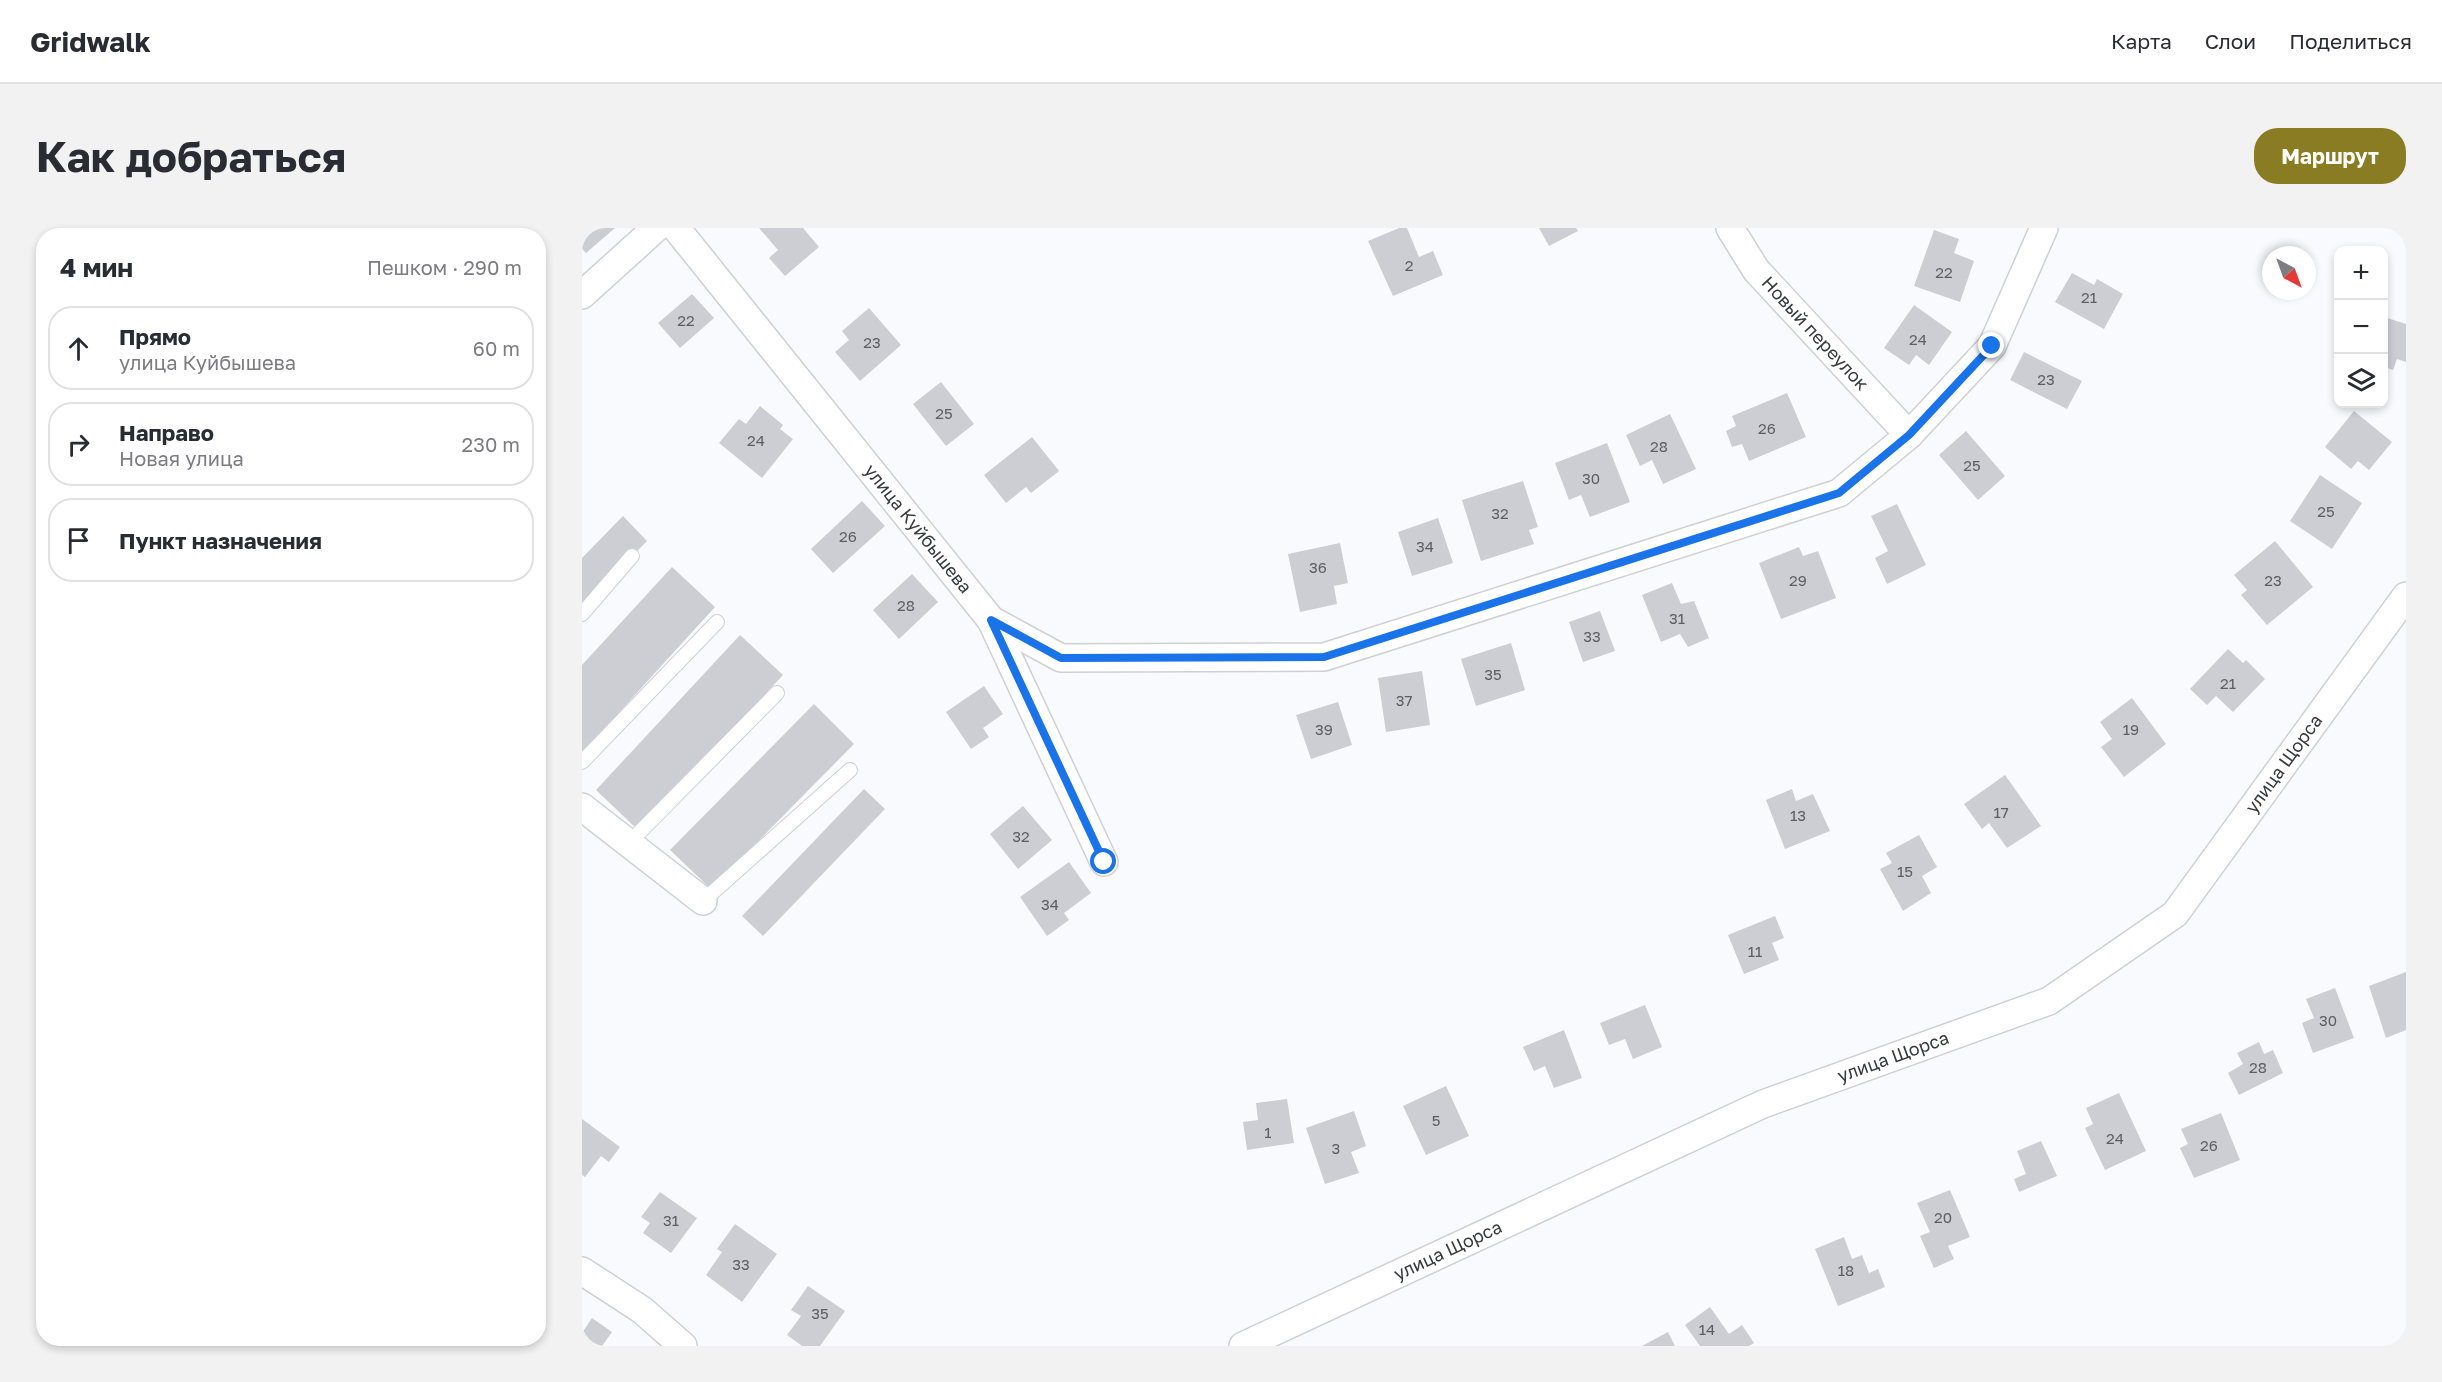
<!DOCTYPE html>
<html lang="ru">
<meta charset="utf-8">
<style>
body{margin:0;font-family:"Golos Text",sans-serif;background:#f2f2f3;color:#2b2b33}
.controls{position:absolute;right:18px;top:18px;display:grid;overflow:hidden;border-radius:12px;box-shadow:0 3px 9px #0003}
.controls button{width:54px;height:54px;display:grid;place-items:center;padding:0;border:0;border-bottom:2px solid #e1e1e2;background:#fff;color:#2b2b33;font:30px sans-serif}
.compass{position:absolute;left:1680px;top:18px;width:54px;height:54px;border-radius:50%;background:#fff;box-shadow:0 3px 9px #0003;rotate:139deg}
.stop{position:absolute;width:18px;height:18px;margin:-14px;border:4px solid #1a73e8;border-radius:50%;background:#fff}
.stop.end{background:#1a73e8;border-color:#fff;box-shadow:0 2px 6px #0008}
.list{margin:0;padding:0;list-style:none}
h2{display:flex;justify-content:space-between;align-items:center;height:78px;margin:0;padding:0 24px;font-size:26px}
h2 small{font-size:20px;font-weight:400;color:#7c7c81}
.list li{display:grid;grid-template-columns:39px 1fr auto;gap:18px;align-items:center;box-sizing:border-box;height:84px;margin:0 12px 12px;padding:0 12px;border:2px solid #e1e1e2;border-radius:24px}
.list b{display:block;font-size:22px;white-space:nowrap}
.list p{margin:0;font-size:20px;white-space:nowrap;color:#7c7c81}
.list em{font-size:20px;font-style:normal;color:#7c7c81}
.icon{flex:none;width:33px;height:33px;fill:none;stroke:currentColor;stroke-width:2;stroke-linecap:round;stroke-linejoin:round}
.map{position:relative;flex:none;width:1824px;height:1118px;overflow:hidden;border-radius:24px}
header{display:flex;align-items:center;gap:36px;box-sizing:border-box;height:84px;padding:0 30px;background:#fff;border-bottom:2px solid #e1e1e2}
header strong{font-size:28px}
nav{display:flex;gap:33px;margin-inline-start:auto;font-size:21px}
.intro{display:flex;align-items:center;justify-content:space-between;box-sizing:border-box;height:144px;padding:0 36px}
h1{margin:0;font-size:42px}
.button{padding:15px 27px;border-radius:24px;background:#8a7c22;color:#fff;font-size:21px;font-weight:700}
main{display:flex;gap:36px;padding:0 36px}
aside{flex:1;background:#fff;border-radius:24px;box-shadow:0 3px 9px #0003}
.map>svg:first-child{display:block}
.building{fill:#ccced4}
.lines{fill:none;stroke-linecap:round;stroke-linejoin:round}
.service-casing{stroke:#ced0d6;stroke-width:16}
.minor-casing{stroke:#ced0d6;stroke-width:30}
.service{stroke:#fff;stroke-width:14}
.minor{stroke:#fff;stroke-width:27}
.route{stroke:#1a73e8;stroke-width:8}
.labels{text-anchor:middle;stroke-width:4.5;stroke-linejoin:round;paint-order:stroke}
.number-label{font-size:15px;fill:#5d5e61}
.street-label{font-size:18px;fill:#38393b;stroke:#f8fafe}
</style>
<header>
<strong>Gridwalk</strong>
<nav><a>Карта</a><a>Слои</a><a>Поделиться</a></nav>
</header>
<div class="intro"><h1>Как добраться</h1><a class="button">Маршрут</a></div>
<main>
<aside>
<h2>4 мин<small>Пешком · 290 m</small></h2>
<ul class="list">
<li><svg class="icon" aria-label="ahead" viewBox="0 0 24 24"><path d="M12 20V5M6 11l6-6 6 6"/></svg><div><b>Прямо</b><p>улица Куйбышева</p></div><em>60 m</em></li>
<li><svg class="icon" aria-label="right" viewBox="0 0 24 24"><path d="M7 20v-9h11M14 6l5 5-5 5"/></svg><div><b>Направо</b><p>Новая улица</p></div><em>230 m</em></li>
<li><svg class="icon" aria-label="arrive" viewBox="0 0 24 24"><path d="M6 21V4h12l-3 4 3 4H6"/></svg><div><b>Пункт назначения</b></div></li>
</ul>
</aside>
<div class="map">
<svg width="1824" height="1118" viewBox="0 0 1824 1118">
<rect width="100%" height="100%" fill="#f8fafe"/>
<!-- building -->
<path class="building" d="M0,0H33L4,25L0,21Z
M177,0H221L237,19L203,48L187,30L196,22Z
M817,0H825L837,29L851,23L861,47L811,68L786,13Z
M957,0H994L996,3L967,18Z
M1352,2L1377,11L1372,25L1392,33L1378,74L1332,58Z
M1490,45L1512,57L1515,51L1541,66L1522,101L1473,74Z
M110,66L132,90L98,120L76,95Z
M1332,77L1370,104L1347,137L1334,127L1327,137L1302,120Z
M287,80L319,117L278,153L253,124L267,112L260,103Z
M1802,89L1824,96V134L1815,131L1811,142L1802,139Z
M1442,124L1500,153L1485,181L1428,152Z
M359,154L392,196L364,218L331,176Z
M1205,165L1224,209L1167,233L1160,216L1150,219L1144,203L1154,198L1150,188Z
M178,178L201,197L198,201L211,211L180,250L137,215L157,191L164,196Z
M1772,183L1810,214L1787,242L1776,233L1769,241L1743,219Z
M1088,186L1114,241L1081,256L1070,232L1058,238L1044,207Z
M1384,203L1423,248L1396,272L1357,227Z
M450,209L477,243L449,265L444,259L424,275L402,247Z
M1025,215L1048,274L1008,289L999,267L987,272L973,235Z
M1738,247L1780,275L1750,321L1708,293Z
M941,253L956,299L947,302L952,316L899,333L880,272Z
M280,273L303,298L251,345L229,321Z
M1315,276L1344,337L1305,356L1293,330L1306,323L1289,288Z
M41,288L65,313L0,379V330Z
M856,290L871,335L830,348L816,304Z
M1693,313L1731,359L1685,397L1659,367L1665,362L1652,347Z
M758,315L766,355L752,358L755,376L718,384L706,326Z
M1217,319L1221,328L1236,323L1254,370L1199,391L1177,335Z
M90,339L133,379L0,525V437Z
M330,346L356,374L317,411L291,382Z
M1090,355L1099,376L1112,373L1127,410L1106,419L1098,406L1079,414L1060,367Z
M1018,383L1033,423L1001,434L987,394Z
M158,407L201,447L56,602L14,562Z
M929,415L943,462L894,478L879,431Z
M1646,421L1661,435L1664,432L1683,451L1651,484L1634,468L1625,477L1608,461Z
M840,443L848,497L804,504L796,450Z
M402,458L421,486L401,500L407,509L389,521L364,484Z
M1550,470L1584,516L1542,549L1519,519L1530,511L1518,494Z
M756,474L770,517L729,531L714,487Z
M232,476L272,516L129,661L88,622Z
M1423,547L1459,598L1425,620L1407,595L1400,601L1382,576Z
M282,561L303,581L181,708L160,688Z
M1210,561L1214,573L1231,566L1248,603L1203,621L1184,572Z
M441,578L470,612L436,641L408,606Z
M1337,607L1355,639L1340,648L1349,665L1321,683L1298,641L1310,635L1304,625Z
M487,634L509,665L482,685L487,692L465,708L438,669Z
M1193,688L1202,710L1190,715L1197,732L1162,746L1146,707Z
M1824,744V802L1804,810L1787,758Z
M1753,760L1772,810L1731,825L1720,795L1732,790L1724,771Z
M1063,777L1080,819L1051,831L1043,811L1027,817L1018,795Z
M982,802L1000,850L972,860L963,838L952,843L941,819Z
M1677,814L1682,826L1691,822L1701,845L1657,867L1646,845L1661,836L1655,825Z
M864,858L887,908L844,927L821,878Z
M1537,865L1564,923L1523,942L1503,900L1511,896L1504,880Z
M705,871L712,915L665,922L661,894L676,892L674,875Z
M772,883L784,918L769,924L777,945L743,956L724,900Z
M1639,885L1658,932L1612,950L1598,920L1606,916L1599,901Z
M0,891L38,919L27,934L19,928L3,949L0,947Z
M1459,913L1475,948L1437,964L1432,951L1444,946L1435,923Z
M1368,962L1388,1009L1366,1018L1372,1031L1352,1040L1338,1008L1348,1004L1335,975Z
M78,964L115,990L89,1025L61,1005L68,995L59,989Z
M153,996L195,1026L160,1074L124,1047L140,1024L135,1021Z
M1262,1009L1270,1031L1280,1027L1287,1045L1296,1041L1303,1059L1256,1078L1233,1021Z
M226,1058L263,1083L238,1118H220L205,1107L219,1088L209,1082Z
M1128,1079L1147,1106L1160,1097L1172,1115L1167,1118H1118L1103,1097Z
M10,1090L30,1104L20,1118H0V1105Z
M1086,1104L1093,1118H1060Z"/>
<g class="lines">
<defs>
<path id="service" d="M0,386L50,328
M0,534L135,394
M47,615L195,465
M121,673L268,542"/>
<g id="minor">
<path id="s1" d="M94,0L409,392L522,634"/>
<path id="s2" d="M1148,0L1174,42L1327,207"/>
<path d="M0,67L74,0"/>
<path d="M409,392L479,430L742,429L1257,265L1327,207L1410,118L1462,0"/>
<path d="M0,579L121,673"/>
<path d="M0,1043L60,1082L101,1118"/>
<path id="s3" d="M661,1118L1181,876L1467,773L1593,686L1824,368"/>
</g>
</defs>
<!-- service casing -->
<use href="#service" class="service-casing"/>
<!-- minor casing -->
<use href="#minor" class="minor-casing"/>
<!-- service -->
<use href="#service" class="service"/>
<!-- minor -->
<use href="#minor" class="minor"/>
</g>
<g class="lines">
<!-- route -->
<path class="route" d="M522,634L409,392L479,430L742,429L1257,265L1327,207L1410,118"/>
</g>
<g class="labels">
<!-- number labels -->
<g class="number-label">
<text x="827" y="43">2</text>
<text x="1362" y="50">22</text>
<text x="1507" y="75">21</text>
<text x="104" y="98">22</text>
<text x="1336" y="117">24</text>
<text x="290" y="120">23</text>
<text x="1464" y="157">23</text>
<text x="362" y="191">25</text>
<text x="1185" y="206">26</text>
<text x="174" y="218">24</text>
<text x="1077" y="224">28</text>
<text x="1390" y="243">25</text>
<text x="1009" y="256">30</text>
<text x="1744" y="289">25</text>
<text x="918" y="291">32</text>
<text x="266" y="314">26</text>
<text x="843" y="324">34</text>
<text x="736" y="345">36</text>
<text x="1216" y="358">29</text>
<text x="1691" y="358">23</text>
<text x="324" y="383">28</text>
<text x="1095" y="396">31</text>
<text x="1010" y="414">33</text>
<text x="911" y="452">35</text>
<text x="1646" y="461">21</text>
<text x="822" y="478">37</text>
<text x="742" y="507">39</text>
<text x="1549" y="507">19</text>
<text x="1419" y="590">17</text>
<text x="1216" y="593">13</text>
<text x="439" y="614">32</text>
<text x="1323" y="649">15</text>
<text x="468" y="682">34</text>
<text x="1173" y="729">11</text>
<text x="1746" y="798">30</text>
<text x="1676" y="845">28</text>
<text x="854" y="898">5</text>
<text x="686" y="910">1</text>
<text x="1533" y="916">24</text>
<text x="1627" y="923">26</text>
<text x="754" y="926">3</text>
<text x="1361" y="995">20</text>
<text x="89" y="998">31</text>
<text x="159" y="1042">33</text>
<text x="1264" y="1048">18</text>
<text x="238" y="1091">35</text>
<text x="1125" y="1107">14</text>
</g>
<!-- street labels -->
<g class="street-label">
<text dy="6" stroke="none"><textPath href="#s2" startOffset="136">Новый переулок</textPath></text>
<text dy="6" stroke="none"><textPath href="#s1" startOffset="386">улица Куйбышева</textPath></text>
<text dy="6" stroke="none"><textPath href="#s3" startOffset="1216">улица Щорса</textPath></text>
<text dy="6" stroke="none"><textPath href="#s3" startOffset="712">улица Щорса</textPath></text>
<text dy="6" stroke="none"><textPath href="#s3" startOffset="226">улица Щорса</textPath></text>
</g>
</g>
</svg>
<div class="controls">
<button>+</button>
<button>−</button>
<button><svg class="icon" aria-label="layers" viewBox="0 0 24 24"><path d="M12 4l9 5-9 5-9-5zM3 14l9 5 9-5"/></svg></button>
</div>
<svg class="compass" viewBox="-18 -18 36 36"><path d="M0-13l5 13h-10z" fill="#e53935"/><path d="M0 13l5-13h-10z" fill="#7c7c81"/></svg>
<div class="stop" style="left:522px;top:634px"></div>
<div class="stop end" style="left:1410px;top:118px"></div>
</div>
</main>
